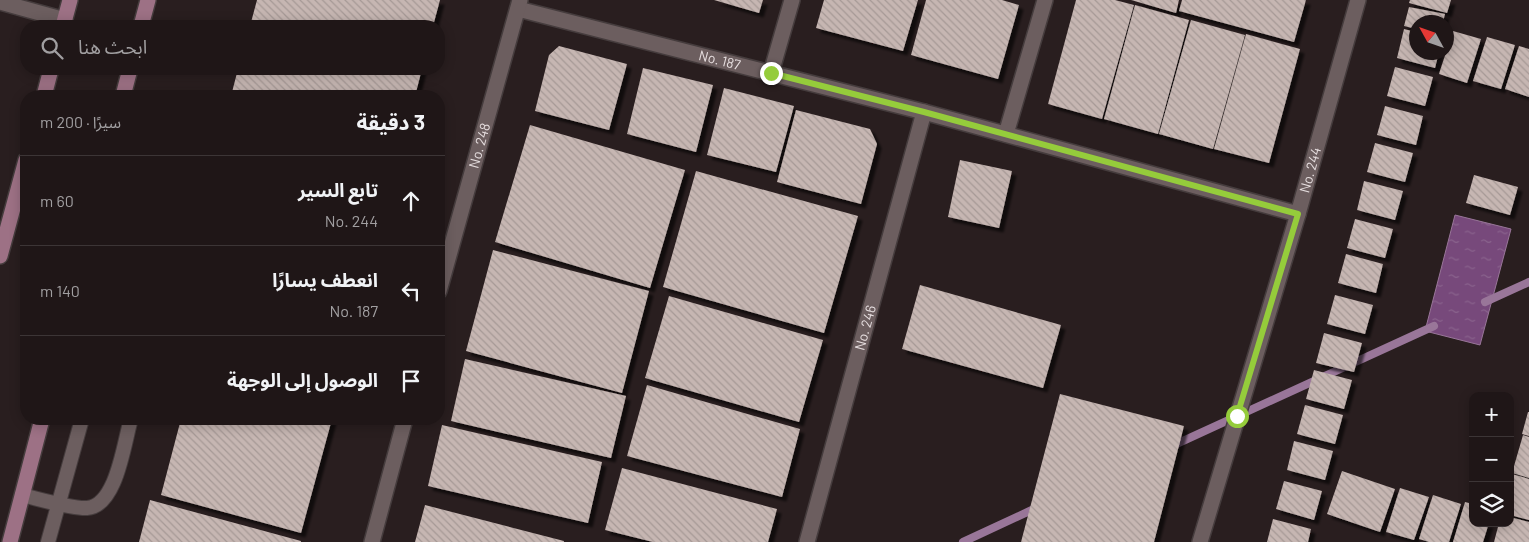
<!DOCTYPE html>
<html lang="ar">
<meta charset="utf-8">
<style>
body{margin:0;font-family:Barlow,"Noto Sans Arabic",sans-serif;background:#271f20;color:#f1f3f6;direction:rtl}
.controls{position:absolute;right:15px;bottom:15px;display:grid;overflow:hidden;border-radius:10px;box-shadow:0 2px 12px #0003}
.controls button{width:45px;height:45px;display:grid;place-items:center;padding:0;border:0;border-bottom:1px solid #3c3536;background:#1f1617;color:#f1f3f6;font:25px sans-serif}
.compass{position:absolute;left:1409px;top:15px;width:45px;height:45px;border-radius:50%;background:#1f1617;box-shadow:0 2px 12px #0003;rotate:310deg}
.stop{position:absolute;width:15px;height:15px;margin:-11px;border:4px solid #95cc3b;border-radius:50%;background:#fff}
.stop.end{background:#95cc3b;border-color:#fff;box-shadow:0 1px 5px #0008}
.list{margin:0;padding:0;list-style:none}
h2{display:flex;justify-content:space-between;align-items:center;height:65px;margin:0;padding:0 20px;font-size:21px}
h2 small{font-size:16px;font-weight:400;color:#a19fa1}
.list li{display:grid;grid-template-columns:32px 1fr auto;gap:15px;align-items:center;box-sizing:border-box;height:90px;padding:0 20px;border-top:1px solid #3c3536}
.list b{display:block;font-size:19px;white-space:nowrap}
.list p{margin:0;font-size:16px;white-space:nowrap;color:#a19fa1}
.list em{font-size:16px;font-style:normal;color:#a19fa1}
.icon{flex:none;width:28px;height:28px;fill:none;stroke:currentColor;stroke-width:2;stroke-linecap:round;stroke-linejoin:round}
.map{position:relative;flex:none;width:1529px;height:542px;overflow:hidden;direction:ltr}
.search{position:absolute;background:#1f1617;box-shadow:0 2px 12px #0003;left:20px;top:20px;width:425px;height:55px;display:flex;align-items:center;gap:12px;box-sizing:border-box;padding:0 18px;border-radius:20px;color:#a19fa1;font-size:19px}
.panel{position:absolute;background:#1f1617;box-shadow:0 2px 12px #0003;left:20px;top:90px;width:425px;height:335px;border-radius:20px;direction:rtl}
.map>svg:first-child{display:block}
.water{fill:url(#water-ripples);stroke:#997699}
.lines{fill:none;stroke-linecap:round;stroke-linejoin:round}
.stream{stroke:#997699;stroke-width:8}
.building{fill:url(#building-back-hatch);filter:url(#shadow)}
.service-casing{stroke:#453c3d;stroke-width:16}
.minor-casing{stroke:#453c3d;stroke-width:18}
.primary-casing{stroke:#453c3d;stroke-width:18}
.service{stroke:#6c5e5f;stroke-width:14}
.minor{stroke:#6c5e5f;stroke-width:15}
.primary{stroke:#9d7185;stroke-width:15}
.route{stroke:#95cc3b;stroke-width:6}
.labels{text-anchor:middle;stroke-width:5;stroke-linejoin:round;paint-order:stroke}
.street-label{font-size:14px;fill:#e7dfe0;stroke:#201416}
</style>
<div class="map">
<svg width="1529" height="542" viewBox="0 0 1529 542">
<defs>
<pattern id="water-ripples" width="26" height="14" patternUnits="userSpaceOnUse" patternTransform="scale(1.25)"><rect width="26" height="14" fill="#77497b"/><path d="M2 4q2-2 4 0t4 0M15 11q2-2 4 0t4 0" fill="none" stroke="#8a638d"/></pattern>
<pattern id="building-back-hatch" width="6" height="6" patternUnits="userSpaceOnUse" patternTransform="scale(1.25)"><rect width="6" height="6" fill="#c6b6b2"/><path d="M-1 5l2 2M0 0l6 6M5-1l2 2" fill="none" stroke="#a69996"/></pattern>
<filter id="shadow"><feDropShadow dx="4.5" dy="4.5" stdDeviation="1" flood-color="#0009"/></filter>
</defs>
<rect width="100%" height="100%" fill="#291e1f"/>
<!-- water -->
<path class="water" d="M1455,215L1511,229L1480,345L1425,331Z"/>
<g class="lines">
<!-- stream -->
<path class="stream" d="M1485,302L1529,282
M1172,446L1434,326
M963,542L1036,508"/>
</g>
<!-- building -->
<path class="building" d="M257,0H440L433,26H250Z
M714,0H763L759,13Z
M824,0H918L903,51L816,28Z
M926,0H1002L1019,5L998,79L911,55Z
M1076,0H1115L1134,5L1102,119L1048,104Z
M1131,0H1179L1176,13Z
M1182,0H1306L1294,42L1179,11Z
M1410,0H1451L1447,13L1409,3Z
M1135,5L1189,20L1158,134L1104,119Z
M1409,7L1445,14L1443,22H1416V29L1404,26Z
M1191,20L1245,35L1213,149L1159,134Z
M1404,29L1416,32V52H1439L1435,68L1397,58Z
M1453,31L1481,39L1467,83L1439,74Z
M1246,34L1300,49L1269,163L1214,149Z
M1487,37L1515,45L1501,89L1473,81Z
M559,46L627,64L609,130L535,111L549,55Z
M1519,46L1529,49V97L1505,89Z
M1395,67L1433,77L1425,106L1387,96Z
M643,68L713,85L696,152L627,134Z
M238,69H422L415,96H231Z
M724,88L794,106L776,172L707,155Z
M1385,106L1423,116L1416,145L1377,135Z
M796,110L870,129L877,144L861,204L777,182Z
M530,125L685,170L650,288L495,242Z
M1375,143L1413,153L1405,182L1367,172Z
M960,160L1012,171L999,228L948,217Z
M696,171L858,216L824,333L663,287Z
M1474,175L1518,187L1510,215L1466,203Z
M1364,181L1403,191L1395,220L1357,210Z
M1355,219L1393,229L1385,258L1347,248Z
M493,250L649,291L622,393L466,351Z
M1346,254L1383,264L1376,293L1338,283Z
M920,285L1061,325L1043,388L902,349Z
M1335,295L1373,305L1365,334L1327,324Z
M669,296L823,340L799,422L645,378Z
M1324,333L1362,343L1354,372L1316,363Z
M465,359L626,396L611,458L451,421Z
M1314,370L1352,380L1344,409L1306,399Z
M647,385L800,429L782,497L627,456Z
M1060,394L1184,426L1154,542H1021Z
M1305,405L1343,415L1335,444L1297,434Z
M1528,412H1529V436L1522,434Z
M181,419H332L301,533L161,495Z
M442,425L602,462L588,523L428,486Z
M1523,435L1529,437V478L1512,473Z
M1294,441L1333,451L1325,480L1287,470Z
M622,468L777,509L768,542H653L605,530Z
M1342,471L1395,489L1380,532L1327,514Z
M1512,474L1529,479V520L1510,515V482Z
M1284,481L1322,491L1314,520L1276,509Z
M1400,488L1429,497L1414,540L1386,532Z
M1433,495L1461,504L1449,542H1429L1419,539Z
M150,500L301,541V542H139Z
M1465,502L1473,504V523H1489L1483,542H1453Z
M425,505L564,541V542H415Z
M1510,517L1529,522V542H1494L1499,523H1510Z
M1273,519L1311,529L1308,542H1267Z"/>
<g class="lines">
<defs>
<path id="service" d="M22,495C39,499 72,509 87,508C117,506 124,442 131,419
M48,542L82,419"/>
<g id="minor">
<path d="M0,2L65,20"/>
<path id="s1" d="M518,9L924,112L1298,214"/>
<path d="M771,73L792,0"/>
<path d="M1006,134L1045,0"/>
<path id="s2" d="M439,291L520,0"/>
<path d="M372,542L405,419"/>
<path id="s3" d="M807,542L924,112"/>
<path id="s4" d="M1200,542L1298,214L1358,0"/>
</g>
<path id="primary" d="M63,26L70,0
M141,26L148,0
M44,96L51,69
M123,96L130,69
M0,256L26,160
M10,542L42,419"/>
</defs>
<!-- service casing -->
<use href="#service" class="service-casing"/>
<!-- minor casing -->
<use href="#minor" class="minor-casing"/>
<!-- primary casing -->
<use href="#primary" class="primary-casing"/>
<!-- service -->
<use href="#service" class="service"/>
<!-- minor -->
<use href="#minor" class="minor"/>
<!-- primary -->
<use href="#primary" class="primary"/>
</g>
<g class="lines">
<!-- route -->
<path class="route" d="M771,73L924,112L1298,214L1237,416"/>
</g>
<g class="labels">
<!-- street labels -->
<g class="street-label">
<text dy="5" stroke="none"><textPath href="#s1" startOffset="208">No. 187</textPath></text>
<text dy="5" stroke="none"><textPath href="#s2" startOffset="151">No. 248</textPath></text>
<text dy="5" stroke="none"><textPath href="#s4" startOffset="388">No. 244</textPath></text>
<text dy="5" stroke="none"><textPath href="#s3" startOffset="222">No. 246</textPath></text>
</g>
</g>
</svg>
<div class="controls">
<button>+</button>
<button>−</button>
<button><svg class="icon" aria-label="layers" viewBox="0 0 24 24"><path d="M12 4l9 5-9 5-9-5zM3 14l9 5 9-5"/></svg></button>
</div>
<svg class="compass" viewBox="-18 -18 36 36"><path d="M0-13l5 13h-10z" fill="#e53935"/><path d="M0 13l5-13h-10z" fill="#a19fa1"/></svg>
<div class="stop" style="left:1237px;top:416px"></div>
<div class="stop end" style="left:771px;top:73px"></div>
<div class="search"><svg class="icon" aria-label="search" viewBox="0 0 24 24"><circle cx="10" cy="10" r="6"/><path d="M15 15l6 6"/></svg>ابحث هنا</div>
<section class="panel">
<h2>3 دقيقة<small>سيرًا · 200 m</small></h2>
<ul class="list">
<li><svg class="icon" aria-label="ahead" viewBox="0 0 24 24"><path d="M12 20V5M6 11l6-6 6 6"/></svg><div><b>تابع السير</b><p>No. 244</p></div><em>60 m</em></li>
<li><svg class="icon" aria-label="left" viewBox="0 0 24 24"><path d="M17 20v-9H6M10 6l-5 5 5 5"/></svg><div><b>انعطف يسارًا</b><p>No. 187</p></div><em>140 m</em></li>
<li><svg class="icon" aria-label="arrive" viewBox="0 0 24 24"><path d="M6 21V4h12l-3 4 3 4H6"/></svg><div><b>الوصول إلى الوجهة</b></div></li>
</ul>
</section>
</div>
